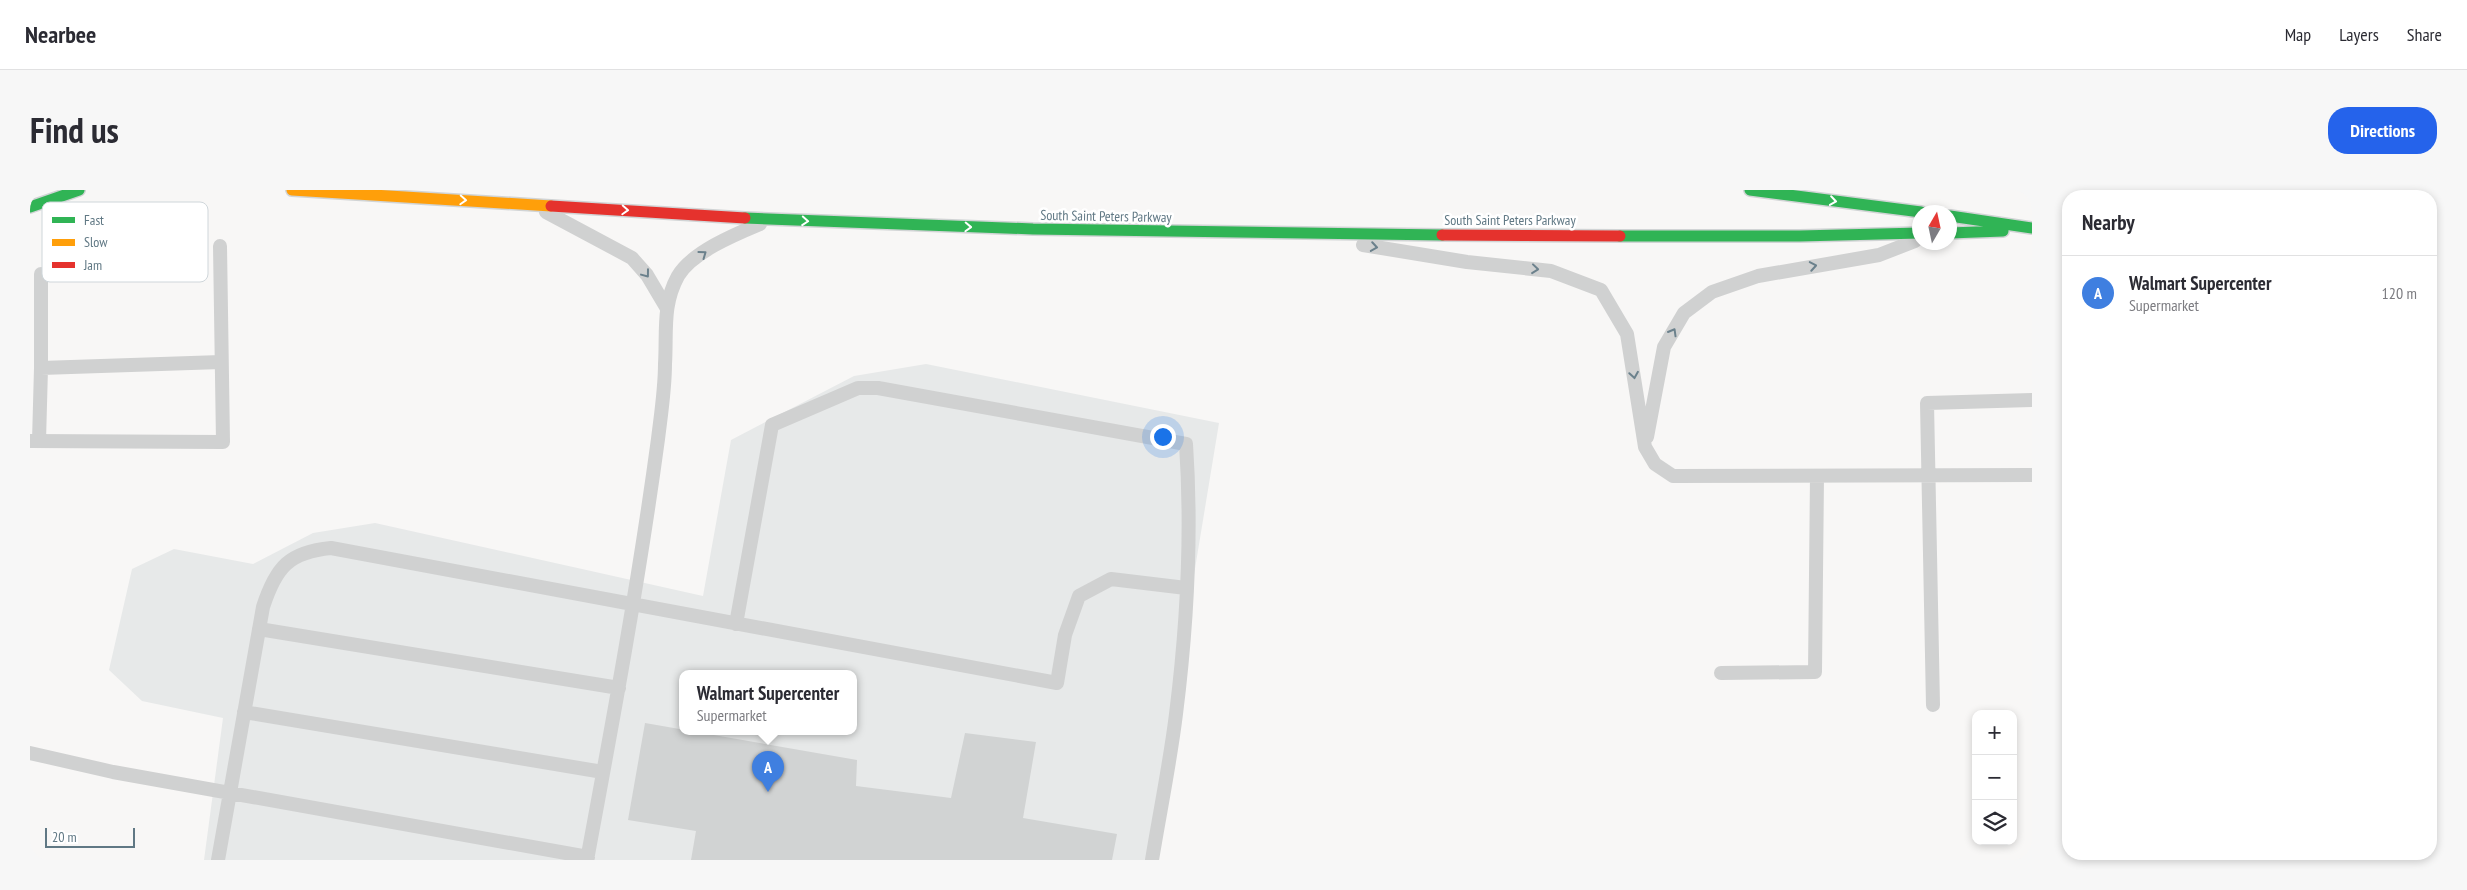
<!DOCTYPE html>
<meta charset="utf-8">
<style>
body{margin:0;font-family:"PT Sans Narrow",sans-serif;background:#f7f7f7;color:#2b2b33}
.controls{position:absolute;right:15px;bottom:15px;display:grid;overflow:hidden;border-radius:10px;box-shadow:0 2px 8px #0003}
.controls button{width:45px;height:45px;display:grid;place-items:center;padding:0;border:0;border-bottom:1px solid #e1e1e2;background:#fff;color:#2b2b33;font:25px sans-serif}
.compass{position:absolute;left:1882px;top:15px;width:45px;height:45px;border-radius:50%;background:#fff;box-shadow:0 2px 8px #0003;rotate:9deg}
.scale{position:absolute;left:15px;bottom:12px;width:90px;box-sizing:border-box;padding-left:5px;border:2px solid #607884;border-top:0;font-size:14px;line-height:18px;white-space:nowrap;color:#607884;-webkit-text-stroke:4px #fff;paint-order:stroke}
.you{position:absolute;left:1132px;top:246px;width:18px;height:18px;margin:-12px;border:4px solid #fff;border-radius:50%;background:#1a73e8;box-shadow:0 0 0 8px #1a73e833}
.badge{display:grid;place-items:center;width:32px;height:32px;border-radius:50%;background:#2563eb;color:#fff;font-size:16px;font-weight:700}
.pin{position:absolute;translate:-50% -41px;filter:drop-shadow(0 1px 2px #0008)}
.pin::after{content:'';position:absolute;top:26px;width:18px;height:15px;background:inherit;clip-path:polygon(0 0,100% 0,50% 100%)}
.popup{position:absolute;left:649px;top:480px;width:178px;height:65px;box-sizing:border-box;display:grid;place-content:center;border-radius:10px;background:#fff;filter:drop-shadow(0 1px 4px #0005);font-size:16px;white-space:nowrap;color:#7c7c81}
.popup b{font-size:19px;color:#2b2b33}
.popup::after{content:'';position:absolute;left:50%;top:100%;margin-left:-10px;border:10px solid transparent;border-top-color:#fff}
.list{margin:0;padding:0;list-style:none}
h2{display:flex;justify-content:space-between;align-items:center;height:65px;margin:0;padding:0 20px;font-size:21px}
h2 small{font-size:16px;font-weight:400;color:#7c7c81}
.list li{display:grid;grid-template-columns:32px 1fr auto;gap:15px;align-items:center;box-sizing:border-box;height:75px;padding:0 20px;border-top:1px solid #e1e1e2}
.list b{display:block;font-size:19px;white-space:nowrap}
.list p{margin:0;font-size:16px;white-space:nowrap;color:#7c7c81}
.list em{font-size:16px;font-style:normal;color:#7c7c81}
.icon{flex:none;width:28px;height:28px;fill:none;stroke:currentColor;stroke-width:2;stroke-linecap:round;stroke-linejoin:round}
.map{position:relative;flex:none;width:2002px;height:670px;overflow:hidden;border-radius:20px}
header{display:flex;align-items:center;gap:30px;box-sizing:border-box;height:70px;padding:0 25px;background:#fff;border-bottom:1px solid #e1e1e2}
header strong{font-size:24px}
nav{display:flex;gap:28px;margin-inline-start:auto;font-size:18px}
.intro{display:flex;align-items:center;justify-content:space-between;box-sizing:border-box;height:120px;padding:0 30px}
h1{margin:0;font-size:35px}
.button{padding:12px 22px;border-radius:20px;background:#2563eb;color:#fff;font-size:18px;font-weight:700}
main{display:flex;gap:30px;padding:0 30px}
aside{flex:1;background:#fff;border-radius:20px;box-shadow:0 2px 8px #0003}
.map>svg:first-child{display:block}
.built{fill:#e7e9e9;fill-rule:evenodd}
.building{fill:#d1d3d3}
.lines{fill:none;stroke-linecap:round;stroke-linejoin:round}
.fast-casing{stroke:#d1d4d5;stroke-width:14}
.slow-casing{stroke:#d1d4d5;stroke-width:14}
.jam-casing{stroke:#d1d4d5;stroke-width:14}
.lane{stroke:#d0d1d1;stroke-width:14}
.fast{stroke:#30b455;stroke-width:11}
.slow{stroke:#ff9f0a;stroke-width:11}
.jam{stroke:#e5322d;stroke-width:11}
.oneway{stroke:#fff}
.oneway2{stroke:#6b818c}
.labels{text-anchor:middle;stroke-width:5;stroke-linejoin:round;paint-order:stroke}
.street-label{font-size:14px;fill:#607884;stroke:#fff}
.key{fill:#fff;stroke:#cfd6da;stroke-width:1}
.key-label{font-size:14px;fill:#607884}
</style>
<header>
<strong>Nearbee</strong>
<nav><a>Map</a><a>Layers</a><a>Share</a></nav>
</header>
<div class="intro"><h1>Find us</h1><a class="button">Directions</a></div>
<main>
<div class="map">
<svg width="2002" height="670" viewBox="0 0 2002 670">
<rect width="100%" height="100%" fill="#f8f7f6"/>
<!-- built -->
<path class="built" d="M896,174L1189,233L1117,670H174L193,528L112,511L79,480L102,379L144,359L223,374L283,343L345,333L673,406L701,250L824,186ZM653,483H823V541H653Z"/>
<!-- building -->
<path class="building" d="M615,533L827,570L826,596L921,608L935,543L1006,552L993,628L1087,644L1082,670H661L666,641L598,630Z"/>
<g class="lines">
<defs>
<path id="fast" d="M1720,0L1891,22
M0,17L49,0
M1920,26L2002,38
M715,28L1003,39L1412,45
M1920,43L1973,41
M1590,46H1770L1890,43"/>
<path id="slow" d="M262,0L521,16"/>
<path id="jam" d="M521,16L715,28
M1412,45L1590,46"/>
</defs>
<!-- fast casing -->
<use href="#fast" class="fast-casing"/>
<!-- slow casing -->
<use href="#slow" class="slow-casing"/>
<!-- jam casing -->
<use href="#jam" class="jam-casing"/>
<!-- lane -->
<path class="lane" d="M516,22L602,68L617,85L636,117
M1333,55L1437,72L1521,81L1571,100L1597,144L1615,257L1625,274L1643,286L2002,285
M11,178V84
M1617,247L1634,157L1654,123L1682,102L1728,86L1849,65L1885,51
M0,251L193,252L190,56
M9,251L11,178L191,172
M706,434L742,235L828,198H848L1156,254C1162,342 1157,436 1146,524C1140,573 1130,621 1122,670
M229,439L589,498
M1691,483L1785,482L1787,286
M1903,515L1897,213L2002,210
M214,522L573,582
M0,563L83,582L558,667
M188,670L233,417C246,377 259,362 301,358L1027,493L1035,445L1049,406L1081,389L1156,398
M557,670C583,530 609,390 628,249C631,224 635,199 635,174C637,142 632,115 648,86C662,62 706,44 730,34"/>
<!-- fast -->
<use href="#fast" class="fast"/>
<!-- slow -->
<use href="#slow" class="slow"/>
<!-- jam -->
<use href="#jam" class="jam"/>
</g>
<!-- one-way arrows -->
<defs><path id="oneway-chevron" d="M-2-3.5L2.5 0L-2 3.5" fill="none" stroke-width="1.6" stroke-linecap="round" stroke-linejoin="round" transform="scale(1.25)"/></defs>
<g class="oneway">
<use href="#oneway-chevron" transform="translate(433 10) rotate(3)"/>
<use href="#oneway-chevron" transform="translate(1803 11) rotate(8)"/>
<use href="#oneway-chevron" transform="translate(595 20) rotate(3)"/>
<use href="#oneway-chevron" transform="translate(775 31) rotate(4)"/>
<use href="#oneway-chevron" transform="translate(938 37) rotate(2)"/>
</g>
<g class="oneway2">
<use href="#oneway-chevron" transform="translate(1344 57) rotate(9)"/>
<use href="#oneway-chevron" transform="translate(673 64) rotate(-36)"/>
<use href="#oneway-chevron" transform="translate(1783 76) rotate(-10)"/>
<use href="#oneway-chevron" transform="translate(1505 79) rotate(6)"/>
<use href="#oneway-chevron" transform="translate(616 84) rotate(53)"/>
<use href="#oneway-chevron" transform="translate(1643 142) rotate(-60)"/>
<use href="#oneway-chevron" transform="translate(1604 185) rotate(81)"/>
</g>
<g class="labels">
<!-- street labels -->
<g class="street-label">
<text transform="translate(1076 26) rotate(1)" y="5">South Saint Peters Parkway</text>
<text x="1480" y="35">South Saint Peters Parkway</text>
</g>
</g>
<!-- legend -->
<rect x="12" y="12" width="166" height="80" rx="8" class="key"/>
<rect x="22" y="27" width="23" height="6" fill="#30b455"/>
<rect x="22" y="49" width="23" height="7" fill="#ff9f0a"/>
<rect x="22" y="72" width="23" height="6" fill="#e5322d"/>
<g class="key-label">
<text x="54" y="35">Fast</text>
<text x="54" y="57">Slow</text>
<text x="54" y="80">Jam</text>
</g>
</svg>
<div class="controls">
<button>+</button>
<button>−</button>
<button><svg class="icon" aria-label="layers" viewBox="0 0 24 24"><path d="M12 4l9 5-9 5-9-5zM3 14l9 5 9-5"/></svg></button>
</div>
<svg class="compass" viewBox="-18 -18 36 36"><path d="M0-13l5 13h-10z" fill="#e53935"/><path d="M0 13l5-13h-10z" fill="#7c7c81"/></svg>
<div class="scale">20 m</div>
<div class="you"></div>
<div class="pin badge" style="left:738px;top:602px;background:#3f7fe0">A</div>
<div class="popup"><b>Walmart Supercenter</b>Supermarket</div>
</div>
<aside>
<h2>Nearby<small></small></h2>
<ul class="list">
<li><span class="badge" style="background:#3f7fe0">A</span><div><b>Walmart Supercenter</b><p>Supermarket</p></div><em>120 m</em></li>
</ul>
</aside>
</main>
